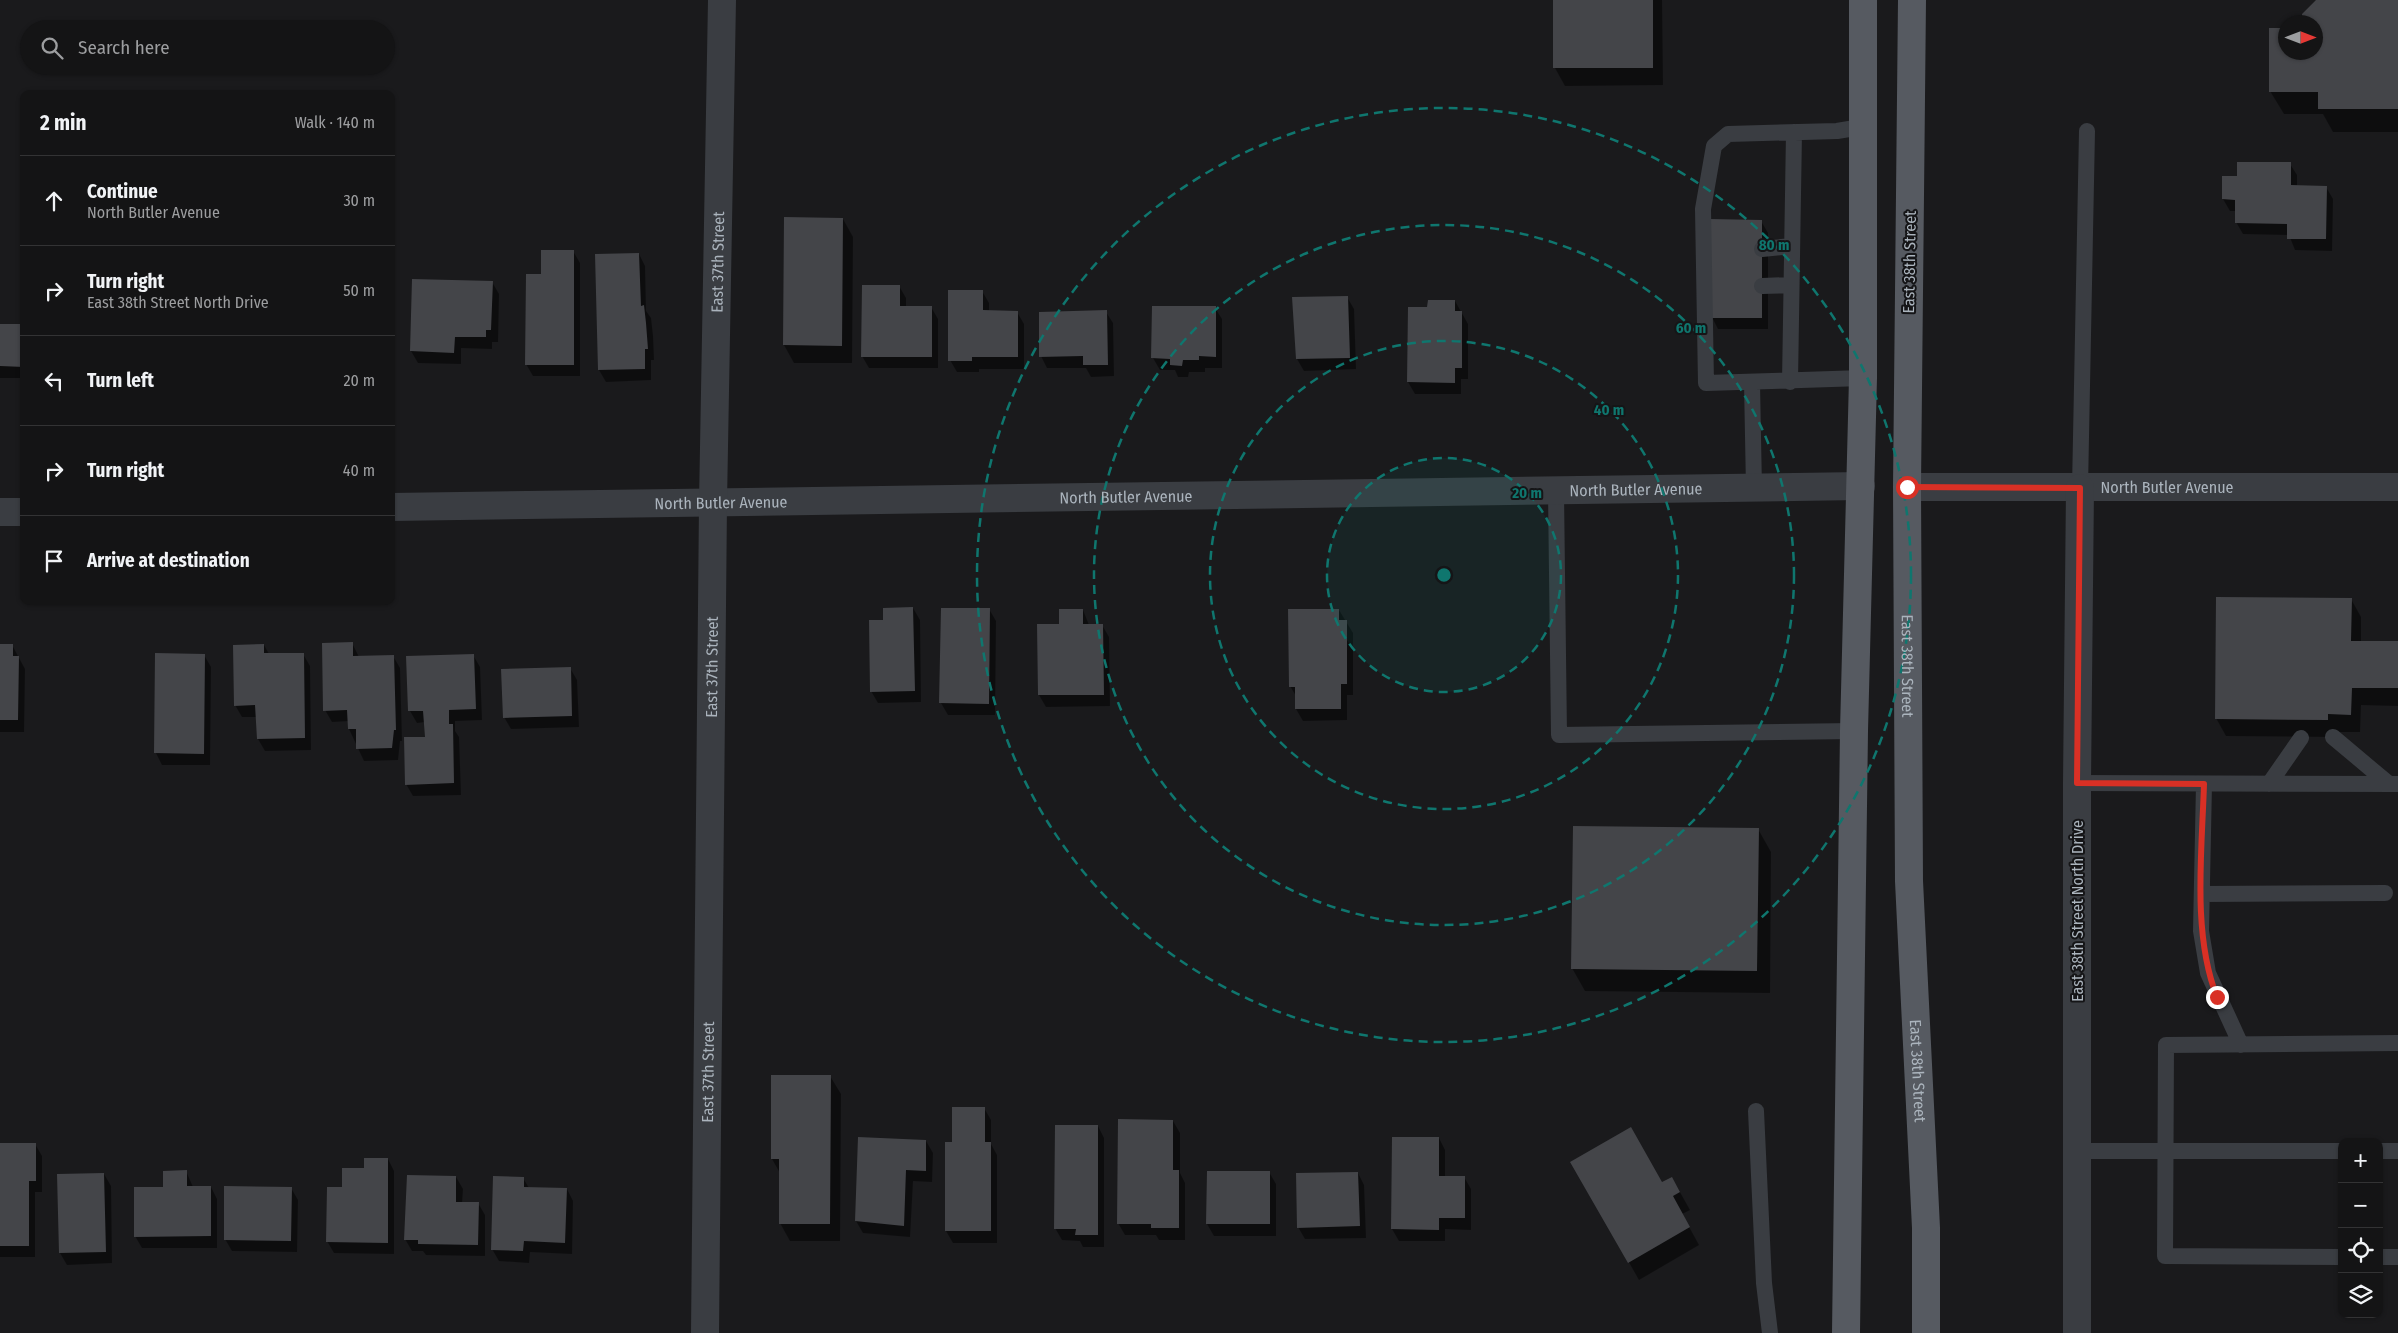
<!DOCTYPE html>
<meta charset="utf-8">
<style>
body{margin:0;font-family:"Fira Sans Condensed",sans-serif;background:#1d1d1e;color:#f1f3f6}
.controls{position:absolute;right:15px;bottom:15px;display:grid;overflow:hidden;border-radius:10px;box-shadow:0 1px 4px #0004}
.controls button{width:45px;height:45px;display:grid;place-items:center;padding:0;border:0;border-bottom:1px solid #333334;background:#141415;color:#f1f3f6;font:25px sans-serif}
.compass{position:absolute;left:2278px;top:15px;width:45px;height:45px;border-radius:50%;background:#141415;box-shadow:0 1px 4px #0004;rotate:90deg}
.stop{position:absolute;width:15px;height:15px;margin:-11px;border:4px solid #d93025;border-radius:50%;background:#fff}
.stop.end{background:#d93025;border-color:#fff;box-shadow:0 1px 5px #0008}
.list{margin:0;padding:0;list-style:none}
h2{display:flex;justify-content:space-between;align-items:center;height:65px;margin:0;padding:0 20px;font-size:21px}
h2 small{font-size:16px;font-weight:400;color:#9d9ea0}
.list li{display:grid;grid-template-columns:32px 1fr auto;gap:15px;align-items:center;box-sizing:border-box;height:90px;padding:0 20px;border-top:1px solid #333334}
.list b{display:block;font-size:19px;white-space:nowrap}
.list p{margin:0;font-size:16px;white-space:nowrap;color:#9d9ea0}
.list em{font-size:16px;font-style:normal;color:#9d9ea0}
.icon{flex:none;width:28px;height:28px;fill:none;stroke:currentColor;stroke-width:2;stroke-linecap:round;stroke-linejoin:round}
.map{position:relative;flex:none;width:2398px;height:1333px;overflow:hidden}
.search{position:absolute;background:#141415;box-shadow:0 1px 4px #0004;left:20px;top:20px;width:375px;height:55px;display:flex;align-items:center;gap:12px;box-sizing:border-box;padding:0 18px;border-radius:28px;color:#9d9ea0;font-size:19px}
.panel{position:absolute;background:#141415;box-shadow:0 1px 4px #0004;left:20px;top:90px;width:375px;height:515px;border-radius:10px}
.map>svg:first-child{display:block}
.shadow{fill:#0007}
.building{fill:#444549}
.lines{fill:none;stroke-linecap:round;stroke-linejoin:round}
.service{stroke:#3a3d42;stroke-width:16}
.minor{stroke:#3a3d42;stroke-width:28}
.primary{stroke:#565a61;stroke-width:28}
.route{stroke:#d93025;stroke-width:6}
.ring{fill:none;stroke:#0f766e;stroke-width:2.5;stroke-dasharray:9 6}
.labels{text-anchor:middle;stroke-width:4;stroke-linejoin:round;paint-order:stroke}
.street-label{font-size:16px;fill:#abb4bd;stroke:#151517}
.centre{fill:#0f766e;stroke:#151517;stroke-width:2.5}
.ring-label{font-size:15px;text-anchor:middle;font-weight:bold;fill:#0f766e;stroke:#151517;stroke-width:4;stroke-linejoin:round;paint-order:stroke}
</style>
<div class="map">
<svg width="2398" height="1333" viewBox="0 0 2398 1333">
<rect width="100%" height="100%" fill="#1a1a1c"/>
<!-- shadow -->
<path class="shadow" d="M1554,0H1662L1663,85L1565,86L1555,68Z
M2318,0H2398V132H2333L2323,114H2284L2270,91L2286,52H2316V22H2303V14Z
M2290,164L2297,175V187H2326L2333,199L2332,251L2295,250L2289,235L2243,234L2236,222V211H2230L2223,199Z
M843,219L853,237L852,363H794L784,345Z
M1761,221L1768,233V329H1718L1712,317Z
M573,251L580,263V376H533L526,364L543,275Z
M639,254L645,266L646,311L651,318L653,336L654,360H651V380L606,382L599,370Z
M492,282L499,294L498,342H492V349L461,348V364L418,363L411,351Z
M899,286L906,298V307H931L938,319V368H869L862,356Z
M982,291L989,303V312H1017L1024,324V369H979V372H957L950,360Z
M1347,297L1354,309L1356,369L1304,371L1297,359Z
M1455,301L1468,324V379H1461V394H1415L1408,382L1428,308Z
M1215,308L1222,319V368H1205V372H1189L1188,377H1178L1175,370H1160L1153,358Z
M1106,312L1113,323L1114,376L1091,377L1086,368H1047L1041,356Z
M0,325H24V378H0Z
M2351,599L2361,617V642H2398V706L2361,705L2360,732H2337V737L2226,736L2216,718Z
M913,608L920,620L921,702L878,703L871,691L884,621Z
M989,609L996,621L995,715H948L941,703Z
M1083,610L1089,625H1102L1109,637L1110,706L1046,707L1039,695L1060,625Z
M1339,610L1353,633V695H1347V720L1303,721L1296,709V696L1290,686Z
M352,643L359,657L393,656L400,668L402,741H400L398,760L364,761L349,729V721L332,722L325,710Z
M0,645H12L25,669L24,732H0Z
M264,645L269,654H303L310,666L311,750L265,751L258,739L257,717H242L235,705Z
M204,655L211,667L210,765H162L156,753Z
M473,655L480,667L482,720L455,721V731L459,737L461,795L413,796L406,784L426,738L425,722L417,723L410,711Z
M570,668L577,680L579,727L511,729L504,717Z
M1758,829L1771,852L1770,993L1585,991L1572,968Z
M830,1076L841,1094L840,1241H790L780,1223V1173L772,1159Z
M984,1108L991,1120V1144L997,1155V1243H953L946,1231L954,1143Z
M1173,1121L1180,1133V1173L1185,1183V1240H1159L1156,1235H1125L1118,1223Z
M1098,1126L1104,1138V1247H1083L1080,1241L1062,1240L1055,1228Z
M1439,1138L1445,1150V1177H1464L1471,1189V1230L1445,1229V1241H1399L1392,1229Z
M926,1141L933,1153L932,1182L913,1181L910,1237L863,1233L856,1221Z
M0,1144H35L42,1156V1192H35V1257H0Z
M388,1159L394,1171V1254L334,1253L327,1241L343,1188L365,1169Z
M1572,1162L1662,1184L1672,1178L1690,1210L1682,1214L1699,1245L1639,1280Z
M186,1171L193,1187H211L217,1199V1248H142L135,1236L164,1188Z
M1269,1172L1276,1184V1236H1214L1207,1224Z
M1358,1173L1364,1185L1366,1238L1305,1239L1298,1227Z
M104,1174L111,1186L112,1263L67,1265L60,1253Z
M456,1177L463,1189L462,1203H478L485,1215V1256L426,1255L423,1251H412L405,1239Z
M523,1178L529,1188L567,1189L573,1201L572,1254L530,1252L529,1263L499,1261L492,1249Z
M291,1188L298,1200L297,1252L232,1251L225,1239Z"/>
<!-- building -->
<path class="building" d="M1553,0H1653V68H1553Z
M2316,0H2398V109H2318V92H2269V28H2286V52H2316V22H2302V14Z
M2237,162H2291V185L2327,186L2326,239H2287V224L2235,223V200L2222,199V176H2237Z
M784,217L843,218L842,346L783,345Z
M1710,219L1762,220V318H1710Z
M541,250H574V365H525L526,274H541Z
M639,253L641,306L644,305L646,323L648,349H645V369L598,370L595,254Z
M412,279L493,281L491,330H486V337H455L454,353L410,351Z
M862,285H900V306H932V357H861Z
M948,290H983V310L1018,311V357H972V361H948Z
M1348,296L1350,358L1296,359L1292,297Z
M1428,300H1455V311H1462V368H1455V383L1407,382L1408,307H1427Z
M1152,306H1216V357L1199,356V360H1183L1182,366L1170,365V359L1151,358Z
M1107,310L1108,365H1083V356L1039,357V312Z
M0,324H24V367L0,366Z
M2216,597L2352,598L2351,641H2398V688H2352L2351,715L2328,714V720L2215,719Z
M913,607L915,691L870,692L869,620H883V608Z
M941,608H990L989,704L939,703Z
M1059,609H1083V624H1103L1104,695H1038L1037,624H1059Z
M1288,609H1339V620H1347V684H1341V709H1295V687H1289Z
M353,642V656L394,655L396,730H394L392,748L356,749V729H348L347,710L323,711L322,643Z
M0,644H13V656H19L18,720H0Z
M264,644V653H304L305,738L257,739L255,705L234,706L233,645Z
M155,653L205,654L204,754L154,753Z
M474,654L476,709L449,710V724H453L454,783L405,785L404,737H425L423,711H408L406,656Z
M571,667L572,716L503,718L501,669Z
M1573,826L1759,828L1757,971L1571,969Z
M771,1075H831L830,1224H779V1159H771Z
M952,1107H985V1142H991V1231H945V1142H952Z
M1118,1119L1173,1120V1170H1179V1228H1151V1224H1117Z
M1055,1125H1098V1235H1075L1076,1229H1054Z
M1631,1127L1662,1182L1672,1177L1680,1192L1673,1196L1690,1227L1628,1263L1570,1162Z
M858,1137L926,1140V1171L906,1170L904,1226L855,1221Z
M1392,1137H1439V1176H1465V1218H1439V1230L1391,1229Z
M0,1143H36V1181H29V1246H0Z
M364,1158H388V1243L326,1242L327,1187H342V1168H364Z
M187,1170V1186H211V1236L134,1237V1187H163V1171Z
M1207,1171H1270V1224H1206Z
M1358,1172L1360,1226L1297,1228L1296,1173Z
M104,1173L106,1252L59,1253L57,1174Z
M407,1175L456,1176V1202H479L478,1245L418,1244V1240H404Z
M493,1176L524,1177V1187L567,1188L565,1243L524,1241L523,1251L491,1250Z
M224,1186L292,1187L291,1241L224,1240Z"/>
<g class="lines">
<!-- service -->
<path class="service" d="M1861,127L1837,131L1728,134L1714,146L1703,209L1706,383L1863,378
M1762,249L1792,246
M1762,286L1791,285
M1790,382L1794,132
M1752,383L1754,489
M2080,488L2087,131
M1556,492L1559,735L1854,731
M2333,737L2389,784
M2077,783L2398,784
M2204,784L2201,931L2208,973L2241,1045
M2269,784L2301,738
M2202,894L2385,893
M1756,1111L1764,1283L1770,1333
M2077,1151H2342
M2379,1151H2398
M2342,1257L2165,1256L2166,1045L2398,1043
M2379,1257H2398"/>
<!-- minor -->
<g class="minor">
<path id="s1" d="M1907,487H2398"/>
<path id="s2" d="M391,507L1861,486"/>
<path d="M0,512H24"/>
<path id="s3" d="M705,1333L713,503L722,0"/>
<path d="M2077,1333V783L2080,488"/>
</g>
<!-- primary -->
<g class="primary">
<path id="s4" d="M1912,0L1907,487L1909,881L1926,1228V1333"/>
<path d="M1846,1333L1854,731L1863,378V0"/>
</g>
</g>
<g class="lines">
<!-- route -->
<path class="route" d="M1907,487L2080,488L2077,783L2204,784C2202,851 2192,934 2217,997"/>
</g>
<!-- distance rings -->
<circle cx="1444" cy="575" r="117" fill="#0f766e" fill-opacity=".12"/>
<g class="ring">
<circle cx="1444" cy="575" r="117"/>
<circle cx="1444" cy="575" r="234"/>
<circle cx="1444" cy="575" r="350"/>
<circle cx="1444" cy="575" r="467"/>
</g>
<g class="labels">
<!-- street labels -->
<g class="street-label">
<text dy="6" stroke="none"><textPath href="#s3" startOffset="1071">East 37th Street</textPath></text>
<text transform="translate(1909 262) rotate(-89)" y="6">East 38th Street</text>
<text dy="6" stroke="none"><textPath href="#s1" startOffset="260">North Butler Avenue</textPath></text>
<text dy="6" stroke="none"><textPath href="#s2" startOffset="1245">North Butler Avenue</textPath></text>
<text dy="6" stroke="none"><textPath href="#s2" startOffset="735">North Butler Avenue</textPath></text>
<text dy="6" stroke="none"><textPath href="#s2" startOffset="330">North Butler Avenue</textPath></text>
<text dy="6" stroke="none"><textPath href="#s3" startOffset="666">East 37th Street</textPath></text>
<text dy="6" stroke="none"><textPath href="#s4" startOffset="666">East 38th Street</textPath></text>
<text transform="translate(2077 911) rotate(-90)" y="6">East 38th Street North Drive</text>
<text dy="6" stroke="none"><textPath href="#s3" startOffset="261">East 37th Street</textPath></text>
<text dy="6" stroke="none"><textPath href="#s4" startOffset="1071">East 38th Street</textPath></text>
</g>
</g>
<circle cx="1444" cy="575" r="8" class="centre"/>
<g class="ring-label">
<text x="1774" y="250">80 m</text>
<text x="1691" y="333">60 m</text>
<text x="1609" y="415">40 m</text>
<text x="1527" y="498">20 m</text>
</g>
</svg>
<div class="controls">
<button>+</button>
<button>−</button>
<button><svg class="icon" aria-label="locate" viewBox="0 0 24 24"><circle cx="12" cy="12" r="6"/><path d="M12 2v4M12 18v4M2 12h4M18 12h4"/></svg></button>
<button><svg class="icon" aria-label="layers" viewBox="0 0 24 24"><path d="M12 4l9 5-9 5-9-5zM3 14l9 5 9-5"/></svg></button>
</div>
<svg class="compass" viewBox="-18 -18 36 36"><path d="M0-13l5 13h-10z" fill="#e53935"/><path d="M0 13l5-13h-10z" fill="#9d9ea0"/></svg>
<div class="stop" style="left:1907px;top:487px"></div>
<div class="stop end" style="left:2217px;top:997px"></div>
<div class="search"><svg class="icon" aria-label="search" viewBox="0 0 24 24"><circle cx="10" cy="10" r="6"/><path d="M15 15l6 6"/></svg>Search here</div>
<section class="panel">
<h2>2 min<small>Walk · 140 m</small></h2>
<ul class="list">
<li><svg class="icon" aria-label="ahead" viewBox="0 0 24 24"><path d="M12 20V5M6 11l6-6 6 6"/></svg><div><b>Continue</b><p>North Butler Avenue</p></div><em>30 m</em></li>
<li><svg class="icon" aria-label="right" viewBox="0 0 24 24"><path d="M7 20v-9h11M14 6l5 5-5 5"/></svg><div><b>Turn right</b><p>East 38th Street North Drive</p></div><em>50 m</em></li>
<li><svg class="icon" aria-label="left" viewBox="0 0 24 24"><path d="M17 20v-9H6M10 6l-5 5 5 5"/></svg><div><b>Turn left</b></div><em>20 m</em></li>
<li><svg class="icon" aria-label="right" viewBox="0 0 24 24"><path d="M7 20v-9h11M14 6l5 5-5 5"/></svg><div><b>Turn right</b></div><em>40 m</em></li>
<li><svg class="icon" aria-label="arrive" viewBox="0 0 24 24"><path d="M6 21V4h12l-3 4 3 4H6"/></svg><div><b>Arrive at destination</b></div></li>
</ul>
</section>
</div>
